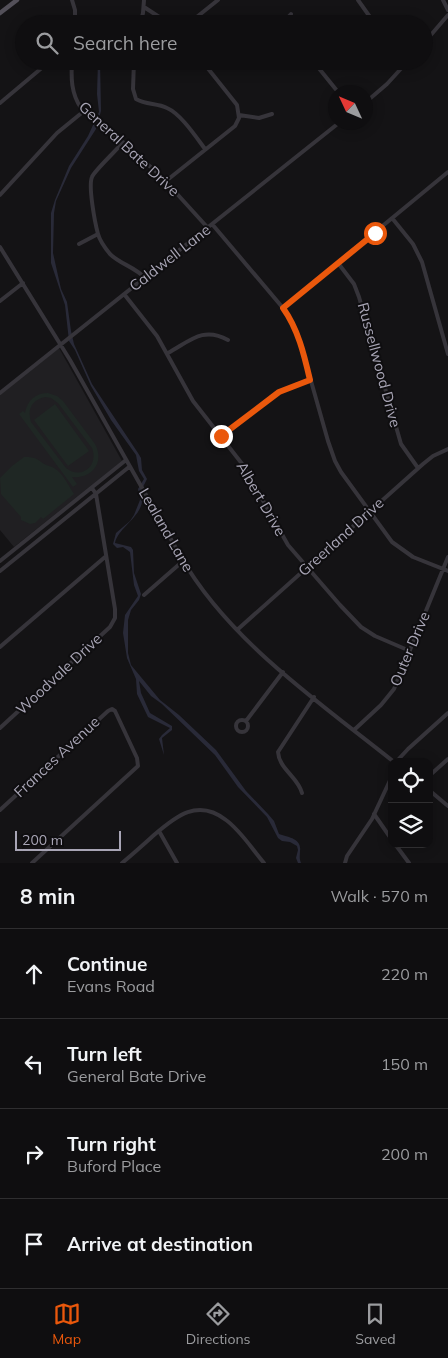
<!DOCTYPE html>
<meta charset="utf-8">
<style>
body{margin:0;font-family:Mulish,sans-serif;background:#1d1c1e;color:#f1f3f6}
.controls{position:absolute;right:15px;bottom:15px;display:grid;overflow:hidden;border-radius:10px;box-shadow:0 2px 12px #0003}
.controls button{width:45px;height:45px;display:grid;place-items:center;padding:0;border:0;border-bottom:1px solid #2f2e30;background:#0f0e10;color:#f1f3f6;font:25px sans-serif}
.compass{position:absolute;left:328px;top:85px;width:45px;height:45px;border-radius:50%;background:#0f0e10;box-shadow:0 2px 12px #0003;rotate:314deg}
.scale{position:absolute;left:15px;bottom:12px;width:106px;box-sizing:border-box;padding-left:5px;border:2px solid #a8a5b5;border-top:0;font-size:14px;line-height:18px;white-space:nowrap;color:#a8a5b5;-webkit-text-stroke:4px #0f0e10;paint-order:stroke}
.stop{position:absolute;width:15px;height:15px;margin:-11px;border:4px solid #ea580c;border-radius:50%;background:#fff}
.stop.end{background:#ea580c;border-color:#fff;box-shadow:0 1px 5px #0008}
.list{margin:0;padding:0;list-style:none}
h2{display:flex;justify-content:space-between;align-items:center;height:65px;margin:0;padding:0 20px;font-size:21px}
h2 small{font-size:16px;font-weight:400;color:#9b9c9f}
.list li{display:grid;grid-template-columns:32px 1fr auto;gap:15px;align-items:center;box-sizing:border-box;height:90px;padding:0 20px;border-top:1px solid #2f2e30}
.list b{display:block;font-size:19px;white-space:nowrap}
.list p{margin:0;font-size:16px;white-space:nowrap;color:#9b9c9f}
.list em{font-size:16px;font-style:normal;color:#9b9c9f}
.icon{flex:none;width:28px;height:28px;fill:none;stroke:currentColor;stroke-width:2;stroke-linecap:round;stroke-linejoin:round}
.map{position:relative;flex:none;width:448px;height:863px;overflow:hidden}
.search{position:absolute;background:#0f0e10;box-shadow:0 2px 12px #0003;left:15px;right:15px;top:15px;height:55px;display:flex;align-items:center;gap:12px;box-sizing:border-box;padding:0 18px;border-radius:28px;color:#9b9c9f;font-size:19px}
.sheet{height:425px;background:#0f0e10}
nav{display:flex;justify-content:space-around;align-items:center;box-sizing:border-box;height:70px;border-top:1px solid #2f2e30;background:#0f0e10;font-size:14px;color:#9b9c9f}
nav a{display:grid;justify-items:center;gap:2px}
nav .on{color:#ea580c}
.map>svg:first-child{display:block}
.built{fill:#201f22}
.green{fill:#1f2724;fill-rule:evenodd}
.water{fill:#292a38}
.lines{fill:none;stroke-linecap:round;stroke-linejoin:round}
.minor{stroke:#36343a;stroke-width:4}
.major{stroke:#535059;stroke-width:4.5}
.route{stroke:#ea580c;stroke-width:6}
.labels{text-anchor:middle;stroke-width:4;stroke-linejoin:round;paint-order:stroke}
.street-label{font-size:15px;fill:#a8a5b5;stroke:#0f0e10}
</style>
<div class="map">
<svg width="448" height="863" viewBox="0 0 448 863">
<rect width="100%" height="100%" fill="#141315"/>
<!-- built -->
<path class="built" d="M59,348L122,461L14,547L0,530V395Z"/>
<!-- green -->
<path class="green" d="M48,393L57,396L63,401L95,444C105,462 92,479 72,477L77,484L73,487L19,414L23,411L25,413C27,400 36,393 48,393ZM45,397L51,398L58,403L92,448C99,466 81,480 66,468L31,422C27,409 32,400 45,397Z
M55,404L89,451L68,466L34,420Z
M24,457C37,457 36,459 46,465C48,466 51,466 54,468C63,473 68,485 74,494L43,519L41,517L35,523L30,524L21,520V517L1,494L0,478L12,466Z"/>
<!-- water -->
<path class="water" d="M98,61H100L101,111L96,129L71,168L56,201L54,213L53,253L61,289L67,302L71,331L74,344L92,384L138,453L141,458L142,470L147,479L141,491C149,514 119,525 115,543L131,547L133,550L134,573L141,594L139,600L131,610L128,620V653L131,665L160,700L179,715L216,750L246,791L268,814L274,821L279,834C287,837 302,838 300,851C300,856 299,858 301,863H298L296,858L298,850L297,846L290,842L282,841L278,838L267,817L238,787L215,755L162,704L151,696L139,681L141,693L150,713L172,726V730L162,738L164,755L159,739L162,735L170,728L148,717L137,694L136,679L127,658L123,633L125,615L138,596L134,585L130,552L123,547L117,548L113,544L116,533L130,521L134,515L140,500L138,489L144,479L139,471L136,455L111,420L91,386L75,350L69,341L65,305L51,263V213L55,200L69,166L88,136L99,112L97,94Z"/>
<g class="lines">
<!-- minor -->
<path class="minor" d="M72,0L75,10V24
M358,0L375,24
M443,0L448,10
M144,7L170,24
M140,24L143,13L144,0
M188,24L218,0
M282,24L291,14
M424,43L448,15
M72,61C71,78 71,93 81,108L159,174L208,228
M134,61L133,89L136,99C146,105 157,103 167,108C181,114 196,137 205,149
M313,61L338,92
M366,102L387,84L408,61
M0,103L50,61
M239,115L259,118L272,114
M123,142C117,150 94,171 92,177C88,186 95,223 98,234C100,241 105,248 110,254C120,264 135,267 145,278
M166,181L235,126L239,118L237,105L202,61
M0,195L57,133L84,111
M392,218L413,244L422,262L448,354
M212,224L283,308L292,322L298,335L328,441L335,461L341,472L392,542L413,557L448,571
M79,244L98,234
M0,247L70,360L181,557C229,641 319,702 394,762
M338,263L354,284L359,297L401,444L418,468
M124,294L157,336L193,401L243,465L288,545L340,605L361,627L375,636L410,651
M0,301L23,283
M283,308L448,172
M168,353C190,341 203,326 228,340
M0,393L340,122
M221,437L279,392L310,380
M0,561L126,460
M0,571L129,467
M144,595L183,561
M237,630L423,464L433,456L448,449
M0,647L105,557
M236 726a6 6 0 1 1 12 0a6 6 0 1 1-12 0Z
M246,721L283,672
M0,728L110,627L115,618V609L96,494L92,488
M354,730L381,705L394,689L448,557
M396,762L408,749L448,713
M429,776L448,759
M429,790L448,806
M302,793C298,777 279,769 278,752L314,697
M0,810L108,711L112,709L115,711L137,758L138,766L32,863
M374,814L392,840
M159,831L177,863
M395,844L409,863
M122,863C133,854 144,844 154,835C176,816 198,798 226,820C241,831 252,849 264,863
M345,863L347,856L372,819L392,776"/>
<!-- major -->
<path class="major" d="M0,13L17,0"/>
</g>
<g class="lines">
<!-- route -->
<path class="route" d="M221,436L279,392L310,380C304,354 298,329 283,308L375,233"/>
</g>
<g class="labels">
<!-- street labels -->
<g class="street-label">
<text transform="translate(129 149) rotate(43)" y="5">General Bate Drive</text>
<text transform="translate(170 258) rotate(-38)" y="5">Caldwell Lane</text>
<text transform="translate(379 365) rotate(75)" y="5">Russellwood Drive</text>
<text transform="translate(261 499) rotate(60)" y="5">Albert Drive</text>
<text transform="translate(166 530) rotate(60)" y="5">Lealand Lane</text>
<text transform="translate(341 537) rotate(-42)" y="5">Greerland Drive</text>
<text transform="translate(410 649) rotate(-67)" y="5">Outer Drive</text>
<text transform="translate(59 674) rotate(-43)" y="5">Woodvale Drive</text>
<text transform="translate(57 757) rotate(-43)" y="5">Frances Avenue</text>
</g>
</g>
</svg>
<div class="controls">
<button><svg class="icon" aria-label="locate" viewBox="0 0 24 24"><circle cx="12" cy="12" r="6"/><path d="M12 2v4M12 18v4M2 12h4M18 12h4"/></svg></button>
<button><svg class="icon" aria-label="layers" viewBox="0 0 24 24"><path d="M12 4l9 5-9 5-9-5zM3 14l9 5 9-5"/></svg></button>
</div>
<svg class="compass" viewBox="-18 -18 36 36"><path d="M0-13l5 13h-10z" fill="#e53935"/><path d="M0 13l5-13h-10z" fill="#9b9c9f"/></svg>
<div class="scale">200 m</div>
<div class="stop" style="left:375px;top:233px"></div>
<div class="stop end" style="left:221px;top:436px"></div>
<div class="search"><svg class="icon" aria-label="search" viewBox="0 0 24 24"><circle cx="10" cy="10" r="6"/><path d="M15 15l6 6"/></svg>Search here</div>
</div>
<section class="sheet">
<h2>8 min<small>Walk · 570 m</small></h2>
<ul class="list">
<li><svg class="icon" aria-label="ahead" viewBox="0 0 24 24"><path d="M12 20V5M6 11l6-6 6 6"/></svg><div><b>Continue</b><p>Evans Road</p></div><em>220 m</em></li>
<li><svg class="icon" aria-label="left" viewBox="0 0 24 24"><path d="M17 20v-9H6M10 6l-5 5 5 5"/></svg><div><b>Turn left</b><p>General Bate Drive</p></div><em>150 m</em></li>
<li><svg class="icon" aria-label="right" viewBox="0 0 24 24"><path d="M7 20v-9h11M14 6l5 5-5 5"/></svg><div><b>Turn right</b><p>Buford Place</p></div><em>200 m</em></li>
<li><svg class="icon" aria-label="arrive" viewBox="0 0 24 24"><path d="M6 21V4h12l-3 4 3 4H6"/></svg><div><b>Arrive at destination</b></div></li>
</ul>
</section>
<nav>
<a class="on"><svg class="icon" aria-label="map" viewBox="0 0 24 24"><path d="M3 6l6-2 6 2 6-2v14l-6 2-6-2-6 2zM9 4v14M15 6v14"/></svg>Map</a>
<a><svg class="icon" aria-label="directions" viewBox="0 0 24 24"><path d="M12 3l9 9-9 9-9-9zM9 14v-3h6M13 9l2 2-2 2"/></svg>Directions</a>
<a><svg class="icon" aria-label="saved" viewBox="0 0 24 24"><path d="M7 4h10v16l-5-4-5 4z"/></svg>Saved</a>
</nav>
